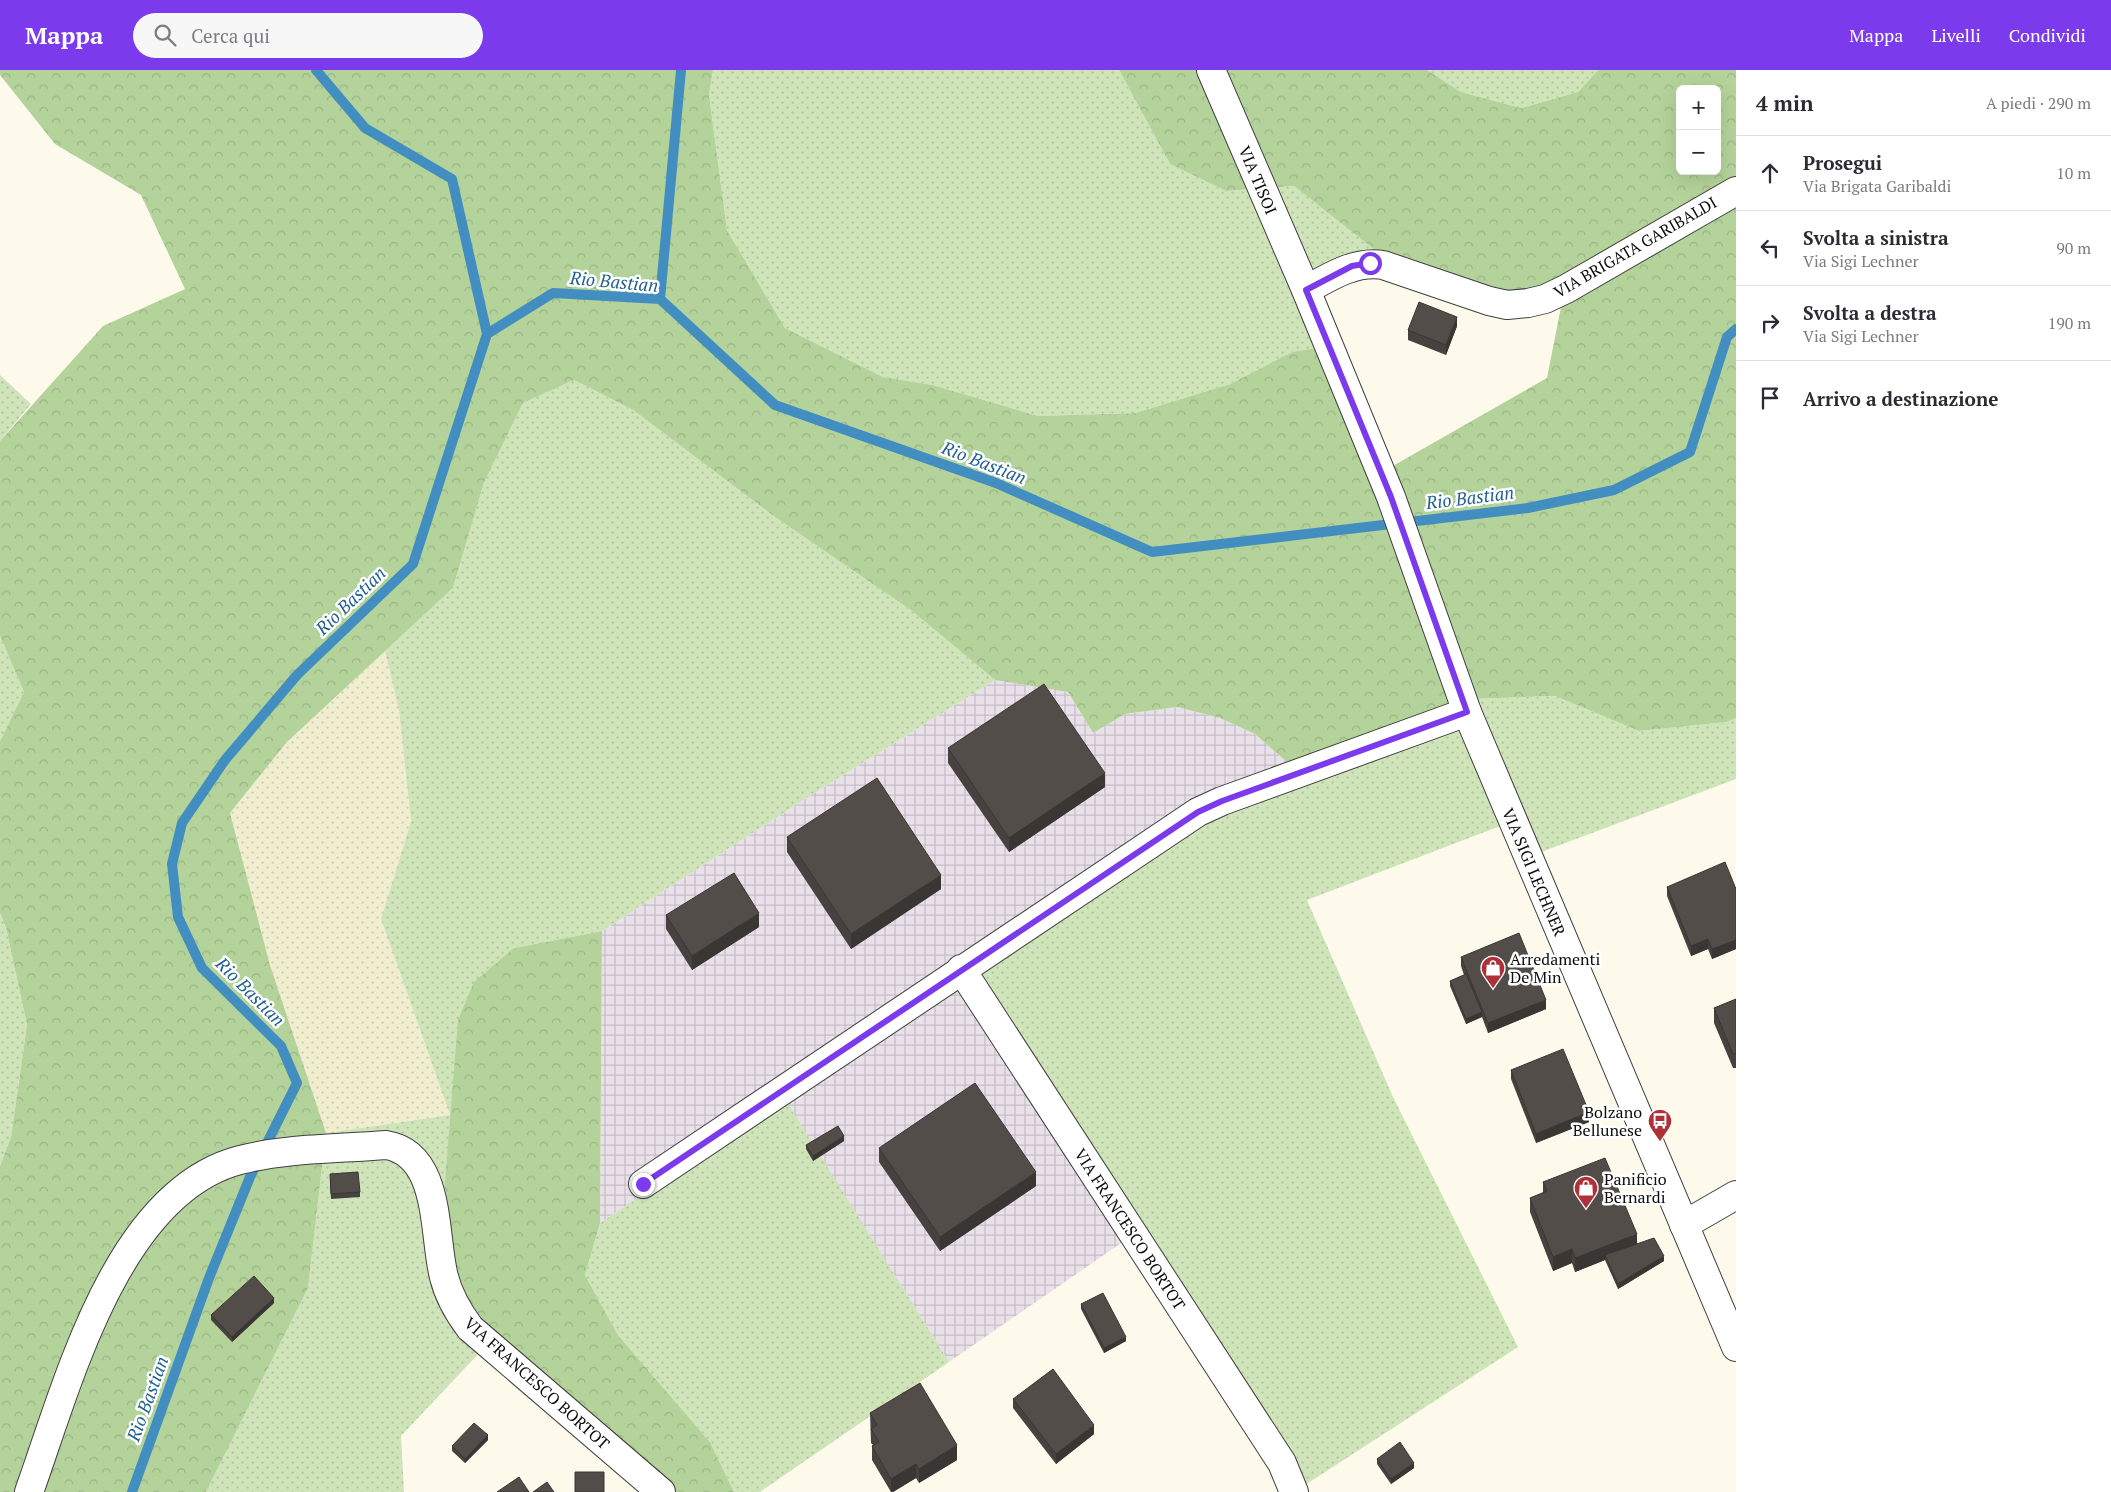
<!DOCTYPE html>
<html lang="it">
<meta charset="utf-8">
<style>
body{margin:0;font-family:"PT Serif",serif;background:#f7f7f7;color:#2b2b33}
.controls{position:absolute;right:15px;top:15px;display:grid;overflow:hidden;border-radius:8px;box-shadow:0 5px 20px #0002}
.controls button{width:45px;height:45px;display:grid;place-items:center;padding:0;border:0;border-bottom:1px solid #e1e1e2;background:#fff;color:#2b2b33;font:25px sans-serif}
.stop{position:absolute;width:15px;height:15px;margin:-11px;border:4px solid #7c3aed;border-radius:50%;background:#fff}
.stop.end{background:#7c3aed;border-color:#fff;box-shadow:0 1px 5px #0008}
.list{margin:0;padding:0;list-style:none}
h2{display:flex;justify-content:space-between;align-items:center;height:65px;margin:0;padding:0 20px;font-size:21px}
h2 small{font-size:16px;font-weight:400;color:#7c7c81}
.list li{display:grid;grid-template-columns:32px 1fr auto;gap:15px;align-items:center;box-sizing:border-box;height:75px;padding:0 20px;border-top:1px solid #e1e1e2}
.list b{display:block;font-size:19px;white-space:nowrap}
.list p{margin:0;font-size:16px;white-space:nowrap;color:#7c7c81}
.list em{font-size:16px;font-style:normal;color:#7c7c81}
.icon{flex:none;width:28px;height:28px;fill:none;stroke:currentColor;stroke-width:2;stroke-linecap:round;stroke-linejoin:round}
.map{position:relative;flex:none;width:1736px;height:1422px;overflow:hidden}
header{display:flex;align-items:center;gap:30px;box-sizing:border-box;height:70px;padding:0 25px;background:#7c3aed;color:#fff}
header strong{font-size:24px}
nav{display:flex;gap:28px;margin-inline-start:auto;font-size:18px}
.search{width:350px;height:45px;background:#f7f7f7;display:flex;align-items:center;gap:12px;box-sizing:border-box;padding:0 18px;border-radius:28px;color:#7c7c81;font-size:19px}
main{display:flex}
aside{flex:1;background:#fff}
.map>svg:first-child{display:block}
.industrial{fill:url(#industrial-grid)}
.farmland{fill:url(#farmland-dots)}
.green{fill:url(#green-dots)}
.forest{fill:url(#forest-crowns);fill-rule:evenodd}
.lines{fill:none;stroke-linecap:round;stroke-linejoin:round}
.stream{stroke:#438ec0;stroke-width:10}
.minor-casing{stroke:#3f3f3f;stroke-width:30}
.tertiary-casing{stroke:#3f3f3f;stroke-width:30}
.minor{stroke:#fff;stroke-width:28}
.tertiary{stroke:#fff;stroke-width:28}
.wall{fill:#47423f}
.shaded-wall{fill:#3a3633}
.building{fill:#534d49;stroke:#3a3633}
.route{stroke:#7c3aed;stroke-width:6}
.labels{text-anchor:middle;stroke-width:5;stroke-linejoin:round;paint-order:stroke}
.street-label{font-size:16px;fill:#0c0c0c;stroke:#fff}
.poi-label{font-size:16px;fill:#0c0c0c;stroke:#fff;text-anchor:start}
.water-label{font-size:18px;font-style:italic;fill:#216091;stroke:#fff}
</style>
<header>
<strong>Mappa</strong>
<div class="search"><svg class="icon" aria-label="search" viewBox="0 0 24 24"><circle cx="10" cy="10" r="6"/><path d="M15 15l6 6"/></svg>Cerca qui</div>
<nav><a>Mappa</a><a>Livelli</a><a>Condividi</a></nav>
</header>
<main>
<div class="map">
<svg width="1736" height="1422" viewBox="0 0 1736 1422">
<defs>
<pattern id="industrial-grid" width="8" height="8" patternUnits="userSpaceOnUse" patternTransform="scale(1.25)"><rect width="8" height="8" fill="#e9e0ea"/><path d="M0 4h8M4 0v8" fill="none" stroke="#c7bfc8"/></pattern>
<pattern id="farmland-dots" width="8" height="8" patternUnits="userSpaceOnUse" patternTransform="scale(1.25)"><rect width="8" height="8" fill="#f1eecf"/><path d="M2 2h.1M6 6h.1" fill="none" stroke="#cdcbb1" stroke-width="1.8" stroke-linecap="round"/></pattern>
<pattern id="green-dots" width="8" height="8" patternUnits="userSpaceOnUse" patternTransform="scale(1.25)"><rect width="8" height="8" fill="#cfe4b9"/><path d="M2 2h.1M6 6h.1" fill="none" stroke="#b1c29e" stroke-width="1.8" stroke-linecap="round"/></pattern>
<pattern id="forest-crowns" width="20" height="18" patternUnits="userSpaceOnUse" patternTransform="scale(1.25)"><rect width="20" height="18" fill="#b4d39a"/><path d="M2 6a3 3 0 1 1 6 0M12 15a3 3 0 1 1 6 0" fill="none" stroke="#9ab484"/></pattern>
</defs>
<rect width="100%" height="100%" fill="#fdfaec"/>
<!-- industrial -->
<path class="industrial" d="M995,610L1068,622L1093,663L1125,644L1177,637L1220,648L1255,664L1288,693L1127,1169L949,1292L785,1030L600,1153L602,861L808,727Z"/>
<!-- farmland -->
<path class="farmland" d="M385,581L399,641L411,751L381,849L450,1045L326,1063L270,895L230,743L287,672Z"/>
<!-- green -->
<path class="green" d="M713,0H1119L1170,94L1226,121L1294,116L1381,185L1300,203L1333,275L1292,282L1230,314L1135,343L1038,346L933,315L883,307L785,258L727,160L709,25Z
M1427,0H1598L1578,22L1521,38L1461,22Z
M0,305L31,334L0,371Z
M574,310L633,340L775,447L912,541L995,610L808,727L602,861L514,878L482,1280L401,1366L404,1422H206L308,1218L326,1063L450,1045L381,849L411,751L399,641L385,581L453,518L484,413L523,333Z
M0,566L24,622L0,671Z
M1555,626L1639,661L1727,652L1736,648V709L1523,789L1508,753L1307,830L1393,1027L1518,1277L1305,1415L952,894L1189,738L1472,629Z
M0,843L6,858L27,955L11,1067L0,1096Z
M785,1029L949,1292L760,1422H734L710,1372L618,1265L585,1205L600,1153Z"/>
<!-- forest -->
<path class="forest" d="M0,0H713L709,25L727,160L785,258L883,307L933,315L1038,346L1135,343L1230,314L1292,282L1333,275L1391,397L1547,308L1561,237L1472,218L1381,185L1294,116L1226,121L1170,94L1119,0H1427L1461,22L1521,38L1578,22L1598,0H1736V648L1727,652L1639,661L1555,626L1472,629L1288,693L1255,664L1220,648L1177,637L1125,644L1093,663L1068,622L995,610L912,541L775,447L633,340L574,310L523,333L484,413L453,518L287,672L230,743L270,895L326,1063L308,1218L206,1422H0V1096L11,1067L27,955L6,858L0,843V671L24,622L0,566V371L103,256L185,219L141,125L55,74L0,5ZM1680,19H1717V101H1680Z
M602,861L600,1153L585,1205L618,1265L710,1372L734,1422H649L482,1280L433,1199L444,1125L458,950L474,912L514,878Z"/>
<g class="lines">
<!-- stream -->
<path class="stream" d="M316,0L365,58L452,109L487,264
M660,229L681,0
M132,1422L209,1208L250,1107L297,1013L281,976L202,898L178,847L172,794L182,753L225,690L297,605L413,494L487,264L553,223L660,229L775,335L996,413L1152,482L1528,438L1614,420L1690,382L1727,267L1736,259"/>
<defs>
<path id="minor" d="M1306,220C1331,206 1354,191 1383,195L1489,231L1507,235L1528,233L1545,229L1566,219L1736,121
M961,899L1282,1393L1294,1422
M643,1114L1198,742L1222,731L1467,642
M1684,1155L1736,1125
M29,1422C67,1317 116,1122 240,1090C287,1078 338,1079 386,1075C442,1084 433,1166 444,1207C449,1227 458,1242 470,1258L661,1422"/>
<path id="tertiary" d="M1211,0L1306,220L1391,427L1467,642L1736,1277"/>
</defs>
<!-- minor casing -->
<use href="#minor" class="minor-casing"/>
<!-- tertiary casing -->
<use href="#tertiary" class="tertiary-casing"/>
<!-- minor -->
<use href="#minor" class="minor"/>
<!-- tertiary -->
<use href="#tertiary" class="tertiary"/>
</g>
<!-- wall -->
<path class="wall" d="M1457,256L1446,285L1408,270V260Z
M948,678L1105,717L1009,782L948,693Z
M787,767L941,819L851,879L787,782Z
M1667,817L1736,819V879L1712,889L1708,879L1691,886L1667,826Z
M666,845L759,857L692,900L666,859Z
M1461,887L1546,939L1488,963L1482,947L1466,954L1450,916V911L1464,905L1461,896Z
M1736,929V998H1733L1714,953V938Z
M1511,1000L1589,1052L1536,1073L1511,1009Z
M844,1071L813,1091L806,1079V1075Z
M879,1078L1036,1116L940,1181L879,1092Z
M330,1109L360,1122V1127L331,1129Z
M1543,1112L1637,1174L1664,1191L1618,1219L1605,1190L1575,1202L1572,1193L1553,1201L1530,1142V1128L1543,1123Z
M274,1233L232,1272L211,1250V1245Z
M1081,1234L1126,1271L1104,1283L1081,1239Z
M1013,1329L1094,1364L1056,1394L1013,1338Z
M870,1343L957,1390L919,1413L916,1408L893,1422H891L872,1390V1376L873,1375L871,1373Z
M488,1370L465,1393L452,1381V1376Z
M1377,1389L1414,1398L1391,1414L1377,1394Z"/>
<!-- shaded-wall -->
<path class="shaded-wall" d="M1457,247V256L1446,285V275Z
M1105,703V717L1009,782V768Z
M941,805V819L851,879V864Z
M759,843V857L692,900V886Z
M1708,869V879L1691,886V876Z
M1736,870V879L1712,889V879Z
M1546,930V939L1488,963V953Z
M1482,942V947L1466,954V949Z
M1589,1042V1052L1536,1073V1064Z
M844,1066V1071L813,1091V1086Z
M1036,1102V1116L940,1181V1167Z
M1637,1164V1178L1605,1185V1190L1575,1202V1188Z
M1572,1179V1193L1553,1201V1187Z
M1664,1186V1191L1618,1219V1214Z
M274,1228V1233L232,1272V1267Z
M1126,1267V1271L1104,1283V1278Z
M1094,1355V1364L1056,1394V1384Z
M488,1365V1370L465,1393V1389Z
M957,1375V1390L919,1413V1399Z
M1414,1393V1398L1391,1414V1409Z
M916,1394V1408L893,1422H891V1409Z"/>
<!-- building -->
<path class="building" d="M1419,232L1457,247L1446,275L1408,260Z
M1044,614L1105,703L1009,768L948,678Z
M877,708L941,805L851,864L787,767Z
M1725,792L1736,819V870L1712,879L1708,869L1691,876L1667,817Z
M734,803L759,843L692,886L666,845Z
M1519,863L1546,930L1488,953L1461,887Z
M1466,904L1482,942L1466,949L1450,911Z
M1736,929V983L1733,984L1714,938Z
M1563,979L1589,1042L1536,1064L1511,1000Z
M975,1013L1036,1102L940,1167L879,1078Z
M838,1056L844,1066L813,1086L806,1075Z
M1605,1088L1637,1164L1575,1188L1572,1179L1553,1187L1530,1128L1547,1121L1543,1112Z
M358,1102L360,1122L331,1124L330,1104Z
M1654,1168L1664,1186L1618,1214L1605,1185Z
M254,1206L274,1228L232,1267L211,1245Z
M1103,1223L1126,1267L1104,1278L1081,1234Z
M1053,1299L1094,1355L1056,1384L1013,1329Z
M920,1313L957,1375L919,1399L916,1394L891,1409L872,1376L879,1372L871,1359L877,1355L870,1343Z
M474,1353L488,1365L465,1389L452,1376Z
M1400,1372L1414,1393L1391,1409L1377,1389Z
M575,1402H604V1422H575Z
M519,1407L529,1422H497Z
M547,1412L554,1422H533Z"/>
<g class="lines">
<!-- route -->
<path class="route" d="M643,1114L1198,742L1222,731L1467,642L1391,427L1306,220L1352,196L1370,193"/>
</g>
<!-- icons -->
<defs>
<symbol id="shop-pin" viewBox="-11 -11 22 30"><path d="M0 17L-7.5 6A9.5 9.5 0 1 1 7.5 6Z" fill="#ae3137" stroke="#fff"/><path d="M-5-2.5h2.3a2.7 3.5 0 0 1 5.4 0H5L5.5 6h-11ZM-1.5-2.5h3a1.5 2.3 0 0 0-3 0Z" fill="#fff"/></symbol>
<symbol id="bus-pin" viewBox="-11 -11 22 30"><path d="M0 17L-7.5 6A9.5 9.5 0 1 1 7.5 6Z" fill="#ae3137" stroke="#fff"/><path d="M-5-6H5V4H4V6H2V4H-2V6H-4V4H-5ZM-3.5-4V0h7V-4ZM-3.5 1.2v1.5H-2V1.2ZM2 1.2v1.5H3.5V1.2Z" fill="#fff"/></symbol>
</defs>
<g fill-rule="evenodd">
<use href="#shop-pin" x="1479" y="884" width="28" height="38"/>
<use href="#bus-pin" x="1646" y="1037" width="28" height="38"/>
<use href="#shop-pin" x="1572" y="1104" width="28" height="38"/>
</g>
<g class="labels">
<!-- street labels -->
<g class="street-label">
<text transform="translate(1258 110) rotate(67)" y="6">VIA TISOI</text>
<text transform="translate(1635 177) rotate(-30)" y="6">VIA BRIGATA GARIBALDI</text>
<text transform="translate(1534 802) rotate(67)" y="6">VIA SIGI LECHNER</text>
<text transform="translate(1130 1159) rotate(57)" y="6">VIA FRANCESCO BORTOT</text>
<text transform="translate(537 1313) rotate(42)" y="6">VIA FRANCESCO BORTOT</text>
</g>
<!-- poi labels -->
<g class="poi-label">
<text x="1510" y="895">Arredamenti<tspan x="1510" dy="18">De Min</tspan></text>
<text x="1642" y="1048" text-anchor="end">Bolzano<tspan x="1642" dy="18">Bellunese</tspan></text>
<text x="1604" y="1115">Panificio<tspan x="1604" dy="18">Bernardi</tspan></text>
</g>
<!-- water labels -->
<g class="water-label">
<text transform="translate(614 212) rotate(5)" y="6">Rio Bastian</text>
<text transform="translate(984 393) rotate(21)" y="6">Rio Bastian</text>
<text transform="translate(1470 428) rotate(-7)" y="6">Rio Bastian</text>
<text transform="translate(351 531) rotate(-44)" y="6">Rio Bastian</text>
<text transform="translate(250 922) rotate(45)" y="6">Rio Bastian</text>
<text transform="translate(148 1329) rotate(-70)" y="6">Rio Bastian</text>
</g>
</g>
</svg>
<div class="controls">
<button>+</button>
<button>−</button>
</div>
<div class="stop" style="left:1370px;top:193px"></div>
<div class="stop end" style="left:643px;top:1114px"></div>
</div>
<aside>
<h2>4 min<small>A piedi · 290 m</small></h2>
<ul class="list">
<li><svg class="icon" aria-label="ahead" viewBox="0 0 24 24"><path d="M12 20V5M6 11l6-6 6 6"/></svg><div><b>Prosegui</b><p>Via Brigata Garibaldi</p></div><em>10 m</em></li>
<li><svg class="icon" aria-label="left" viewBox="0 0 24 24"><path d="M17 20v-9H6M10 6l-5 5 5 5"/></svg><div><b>Svolta a sinistra</b><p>Via Sigi Lechner</p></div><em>90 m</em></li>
<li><svg class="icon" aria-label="right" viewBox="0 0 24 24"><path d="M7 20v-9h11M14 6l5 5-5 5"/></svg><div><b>Svolta a destra</b><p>Via Sigi Lechner</p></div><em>190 m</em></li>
<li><svg class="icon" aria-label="arrive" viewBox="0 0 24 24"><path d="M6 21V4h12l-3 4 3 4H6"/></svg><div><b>Arrivo a destinazione</b></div></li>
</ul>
</aside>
</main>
